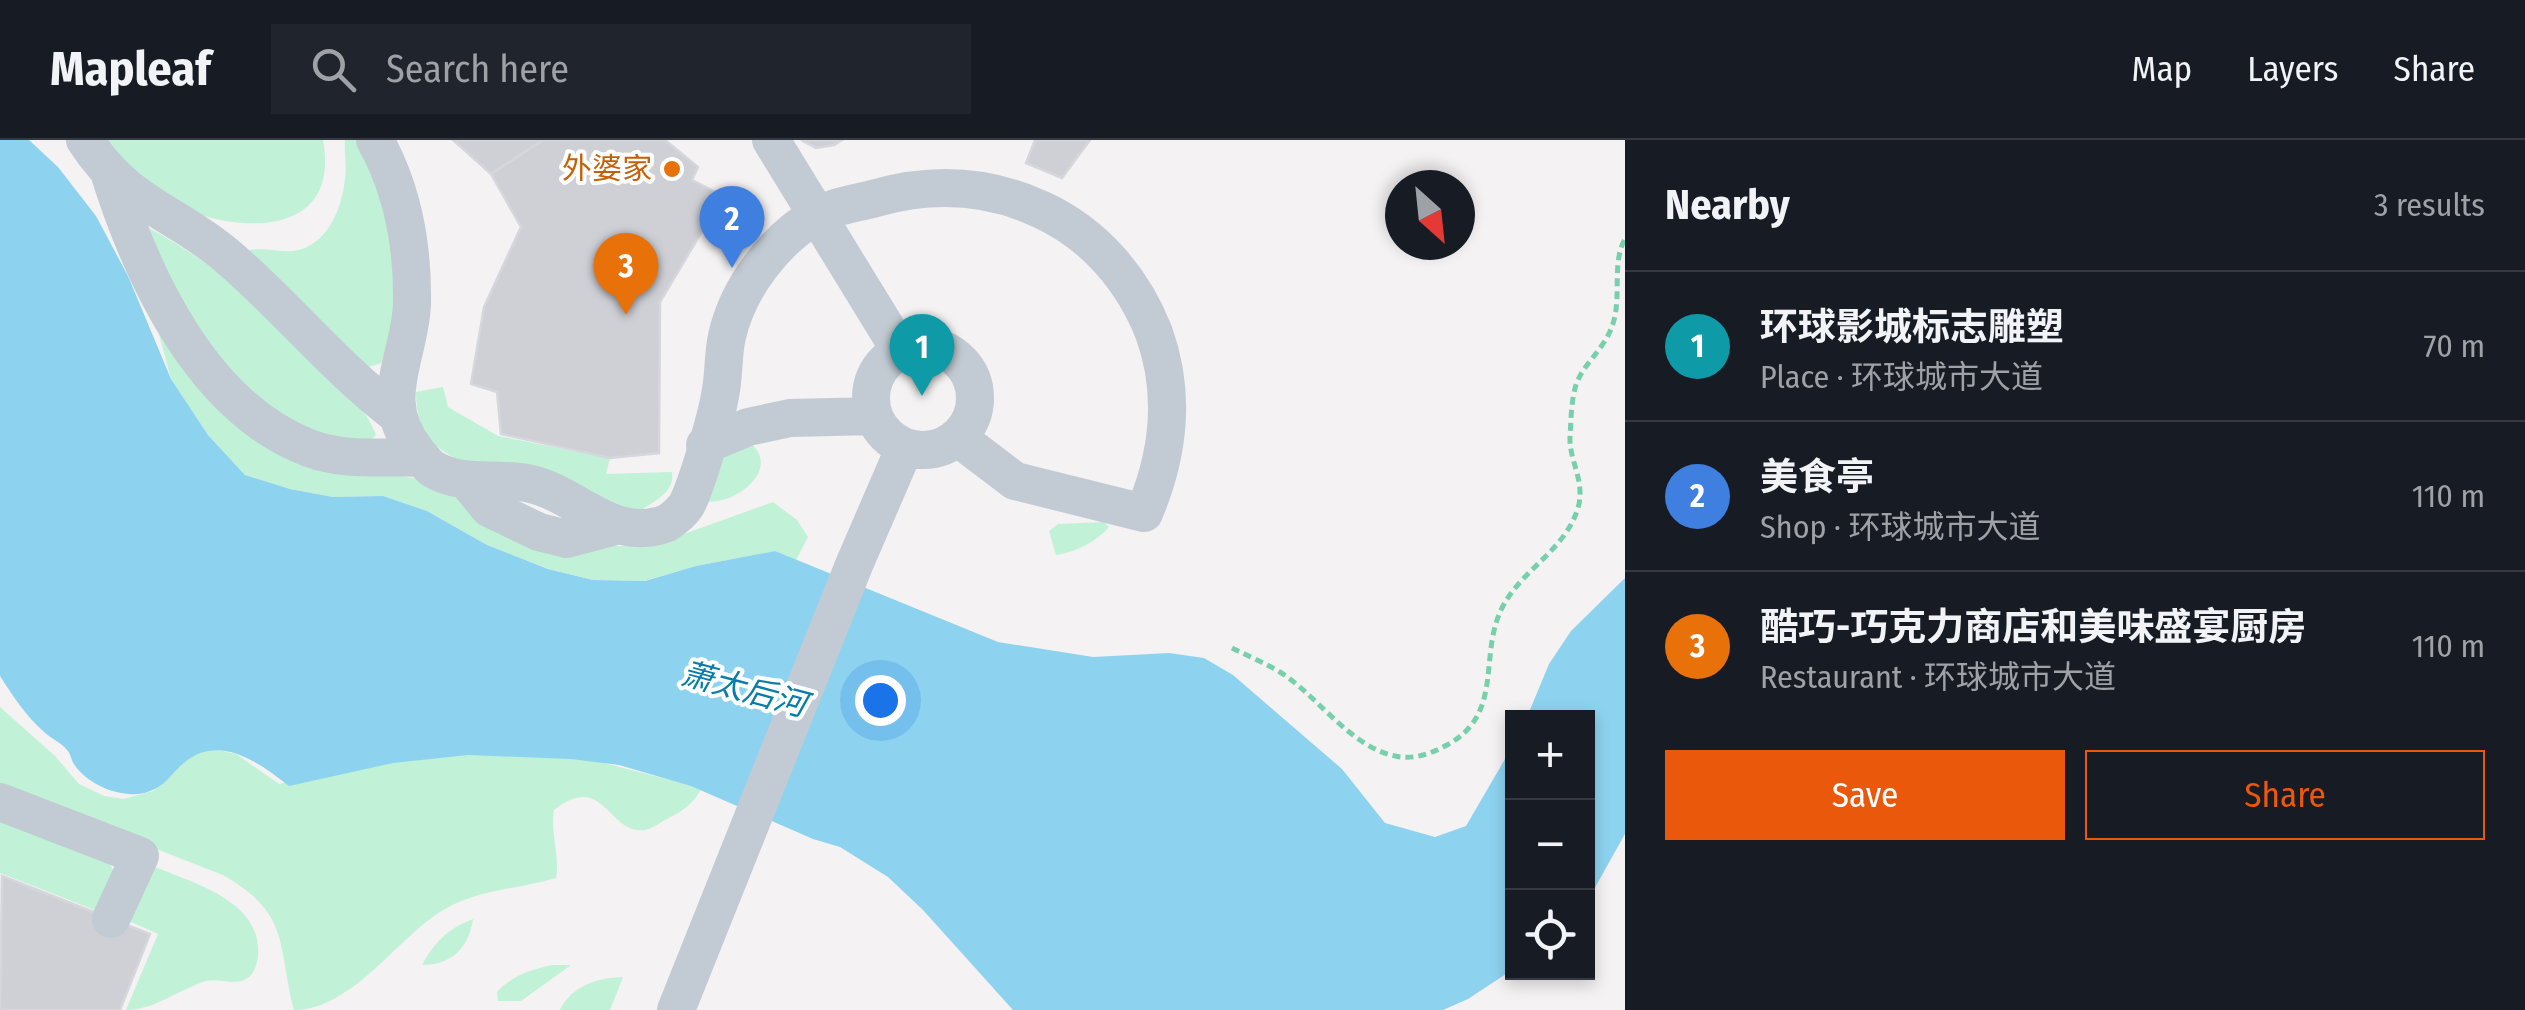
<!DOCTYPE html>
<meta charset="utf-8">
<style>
body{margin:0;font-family:"Fira Sans Condensed","Noto Sans SC",sans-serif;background:#20242c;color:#f1f3f6}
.controls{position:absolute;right:30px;bottom:30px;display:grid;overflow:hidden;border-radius:0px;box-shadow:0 5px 15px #0003}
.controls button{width:90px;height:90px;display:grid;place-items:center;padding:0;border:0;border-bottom:2px solid #363941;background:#171b24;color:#f1f3f6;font:50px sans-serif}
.compass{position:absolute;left:1385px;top:30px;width:90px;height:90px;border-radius:50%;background:#171b24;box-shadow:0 5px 15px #0003;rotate:153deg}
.you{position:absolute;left:880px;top:560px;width:35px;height:35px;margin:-25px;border:8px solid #fff;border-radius:50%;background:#1a73e8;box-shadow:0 0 0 15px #1a73e833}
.badge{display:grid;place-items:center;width:65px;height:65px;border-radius:50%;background:#ea580c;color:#fff;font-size:32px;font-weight:700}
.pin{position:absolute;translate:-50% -82px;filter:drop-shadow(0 2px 5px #0008)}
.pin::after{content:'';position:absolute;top:52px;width:35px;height:30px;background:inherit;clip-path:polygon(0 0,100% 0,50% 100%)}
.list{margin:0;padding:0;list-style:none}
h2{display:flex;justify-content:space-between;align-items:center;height:130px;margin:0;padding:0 40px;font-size:42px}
h2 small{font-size:32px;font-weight:400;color:#9ea1a6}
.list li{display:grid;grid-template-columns:65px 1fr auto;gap:30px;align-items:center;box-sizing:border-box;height:150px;padding:0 40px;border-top:2px solid #363941}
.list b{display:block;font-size:38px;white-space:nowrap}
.list p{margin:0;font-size:32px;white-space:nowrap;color:#9ea1a6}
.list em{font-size:32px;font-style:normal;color:#9ea1a6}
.actions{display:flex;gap:20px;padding:30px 40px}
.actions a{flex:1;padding:22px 0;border:2px solid #ea580c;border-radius:0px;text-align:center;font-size:35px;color:#ea580c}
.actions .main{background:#ea580c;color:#fff}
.icon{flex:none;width:55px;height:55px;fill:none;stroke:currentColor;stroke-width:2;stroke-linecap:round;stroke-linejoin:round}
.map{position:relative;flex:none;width:1625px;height:870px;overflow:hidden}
header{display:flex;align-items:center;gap:60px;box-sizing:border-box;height:140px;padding:0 50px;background:#171b24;border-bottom:2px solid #363941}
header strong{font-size:48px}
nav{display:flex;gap:55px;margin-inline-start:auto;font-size:35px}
.search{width:700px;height:90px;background:#20242c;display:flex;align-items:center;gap:25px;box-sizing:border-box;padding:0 35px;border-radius:0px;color:#9ea1a6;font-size:38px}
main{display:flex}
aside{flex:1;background:#171b24}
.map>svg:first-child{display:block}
.green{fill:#c1f1d7}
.water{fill:#8dd3ef}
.building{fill:#ced0d6;stroke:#d6d7dd;stroke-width:2.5}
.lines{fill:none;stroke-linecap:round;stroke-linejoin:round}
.path{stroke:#77d0ab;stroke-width:5;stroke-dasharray:8 5;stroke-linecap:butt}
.minor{stroke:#c2cbd3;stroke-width:38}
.food-dot{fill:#e8710a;stroke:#fff;stroke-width:4}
.labels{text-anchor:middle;stroke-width:8;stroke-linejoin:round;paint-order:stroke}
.food-label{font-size:30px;fill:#c56008;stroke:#fff;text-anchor:end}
.water-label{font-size:32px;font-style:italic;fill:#097daa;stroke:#fff}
</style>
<header>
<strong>Mapleaf</strong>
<div class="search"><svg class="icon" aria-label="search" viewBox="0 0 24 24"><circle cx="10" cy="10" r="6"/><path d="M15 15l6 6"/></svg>Search here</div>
<nav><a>Map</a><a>Layers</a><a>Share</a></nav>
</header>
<main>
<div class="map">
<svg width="1625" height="870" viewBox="0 0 1625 870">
<rect width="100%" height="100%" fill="#f4f2f2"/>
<!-- green -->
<path class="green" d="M100,0H323C343,108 216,93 156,55C135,42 117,17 100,0Z
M345,0H359C388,69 412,151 381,223L369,227L350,216L247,111C264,106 278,113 294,111C327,106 342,69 345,39C347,27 344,13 345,0Z
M145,86C213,122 266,168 320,223C341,244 365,266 376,295L366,305L325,304L272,276L199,202Z
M152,168L171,202L348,327L424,340L590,404L621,406L684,394L773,362L797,380L808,397L796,420L775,411L696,426L644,441L593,440L549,429L487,405L427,371L383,356L333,357L290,349L245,335L208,295L171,239Z
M443,247L448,267L498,296L610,318L606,334L672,332C675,353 654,361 638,372L462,322C428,304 417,291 416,252Z
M750,303C783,329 733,367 704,361L725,313Z
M1104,382L1109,387C1096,402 1076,412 1056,415L1049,391L1058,384Z
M0,567L55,616L79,644L104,656L124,659L153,651L190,615L209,608L236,614L279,644L438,612L584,618L702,648C692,665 684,670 667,679C661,682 652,689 645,690C608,695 604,630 554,670C550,694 560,715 556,738C519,749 480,749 445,769C400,794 353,870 294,870C277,804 291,774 223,735L0,648Z
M0,677L101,717L111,726L115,736L100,772L0,733Z
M153,726C192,743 262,760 258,815C257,825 254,836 244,840C233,845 218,838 206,841C179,849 155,870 126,870L158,794L129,781Z
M473,779C469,808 451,825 422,825C435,802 447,789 473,779Z
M552,825H571L521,861H498L497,852C513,835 530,830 552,825Z
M623,837L610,870H560C572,846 596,838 623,837Z"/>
<!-- water -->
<path class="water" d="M0,0H29L58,27L96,76L128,136L171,239L208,295L245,335L290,349L333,357L383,356L427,371L487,405L548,429L593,440L645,441L696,426L775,411L998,502L1093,517L1169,513L1204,518L1233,535L1342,629L1385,683L1435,697L1466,686L1512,607V830L1468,859L1443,870H1013L923,770L888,737L840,707L813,699L691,646L619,625L571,619L468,615L393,623L289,646C261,624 220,593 185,622C172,632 167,645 150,651C126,661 88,646 74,624C71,620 71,614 67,610C62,603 50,598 43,591C25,575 13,556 0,536Z
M1625,438V694L1588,760V578L1527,577L1549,524L1571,491Z"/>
<!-- building -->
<path class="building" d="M453,0H543L491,34Z
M543,0H665L698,27L692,40L723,56L660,162L659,313L610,318L501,294L497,252L471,244L484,167L521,87L491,34Z
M801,0H842L834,5L816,8Z
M1035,0H1090L1062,38L1026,23Z
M2,736L150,794L120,870H0Z"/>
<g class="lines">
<!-- path -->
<path class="path" d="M1232,508C1250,517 1270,525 1286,536C1321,561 1352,607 1395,616C1413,620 1430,614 1445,606C1506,575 1477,515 1503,466C1524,427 1568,409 1579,364C1584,338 1569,320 1570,297C1571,282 1571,260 1576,245C1583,223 1607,208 1614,180C1621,154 1612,122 1625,99"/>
<!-- minor -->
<path class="minor" d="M85,0C127,65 174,71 227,116C286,166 334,227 396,274
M375,0C403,50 413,107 412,164C410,218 375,261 417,312C421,317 427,325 433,329C462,347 498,336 531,344C578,355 614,404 667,383C674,379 685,369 688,362C699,338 717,276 721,250C724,233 723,214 727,196C738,148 774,100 817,75C834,66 858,63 876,58C933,42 989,45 1042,70C1094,94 1133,139 1154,193C1176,254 1169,314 1144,373L1015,341L957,297
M771,0L901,212
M109,32C141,134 201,267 309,308C345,322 384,316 422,318
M871 258a52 52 0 1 1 104 0a52 52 0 1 1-104 0Z
M705,305L748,287L790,278L874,276
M467,341L489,368L539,392L567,399L616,386
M0,662L140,716L111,779
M676,870L854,425L905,307"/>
</g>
<!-- markers -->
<circle class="food-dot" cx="672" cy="29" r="10"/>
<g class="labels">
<!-- food labels -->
<g class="food-label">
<text x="652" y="39">外婆家</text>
</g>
<!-- water labels -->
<g class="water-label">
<text transform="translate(744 549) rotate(15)" y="11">萧太后河</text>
</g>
</g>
</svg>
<div class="controls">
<button>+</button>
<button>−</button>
<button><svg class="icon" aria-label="locate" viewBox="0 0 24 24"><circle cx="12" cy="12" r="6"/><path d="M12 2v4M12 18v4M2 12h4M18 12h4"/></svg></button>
</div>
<svg class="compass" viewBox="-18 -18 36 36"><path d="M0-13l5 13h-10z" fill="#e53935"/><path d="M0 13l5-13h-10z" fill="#9ea1a6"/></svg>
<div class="you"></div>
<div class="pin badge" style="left:922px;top:256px;background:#0f9aa8">1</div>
<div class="pin badge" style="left:732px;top:128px;background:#3f7fe0">2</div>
<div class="pin badge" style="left:626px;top:175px;background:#e8710a">3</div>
</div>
<aside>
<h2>Nearby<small>3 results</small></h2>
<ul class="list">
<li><span class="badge" style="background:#0f9aa8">1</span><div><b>环球影城标志雕塑</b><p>Place · 环球城市大道</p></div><em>70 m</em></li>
<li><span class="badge" style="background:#3f7fe0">2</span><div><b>美食亭</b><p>Shop · 环球城市大道</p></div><em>110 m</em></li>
<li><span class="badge" style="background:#e8710a">3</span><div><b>酷巧-巧克力商店和美味盛宴厨房</b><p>Restaurant · 环球城市大道</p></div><em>110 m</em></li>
</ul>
<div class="actions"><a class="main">Save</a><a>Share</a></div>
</aside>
</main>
